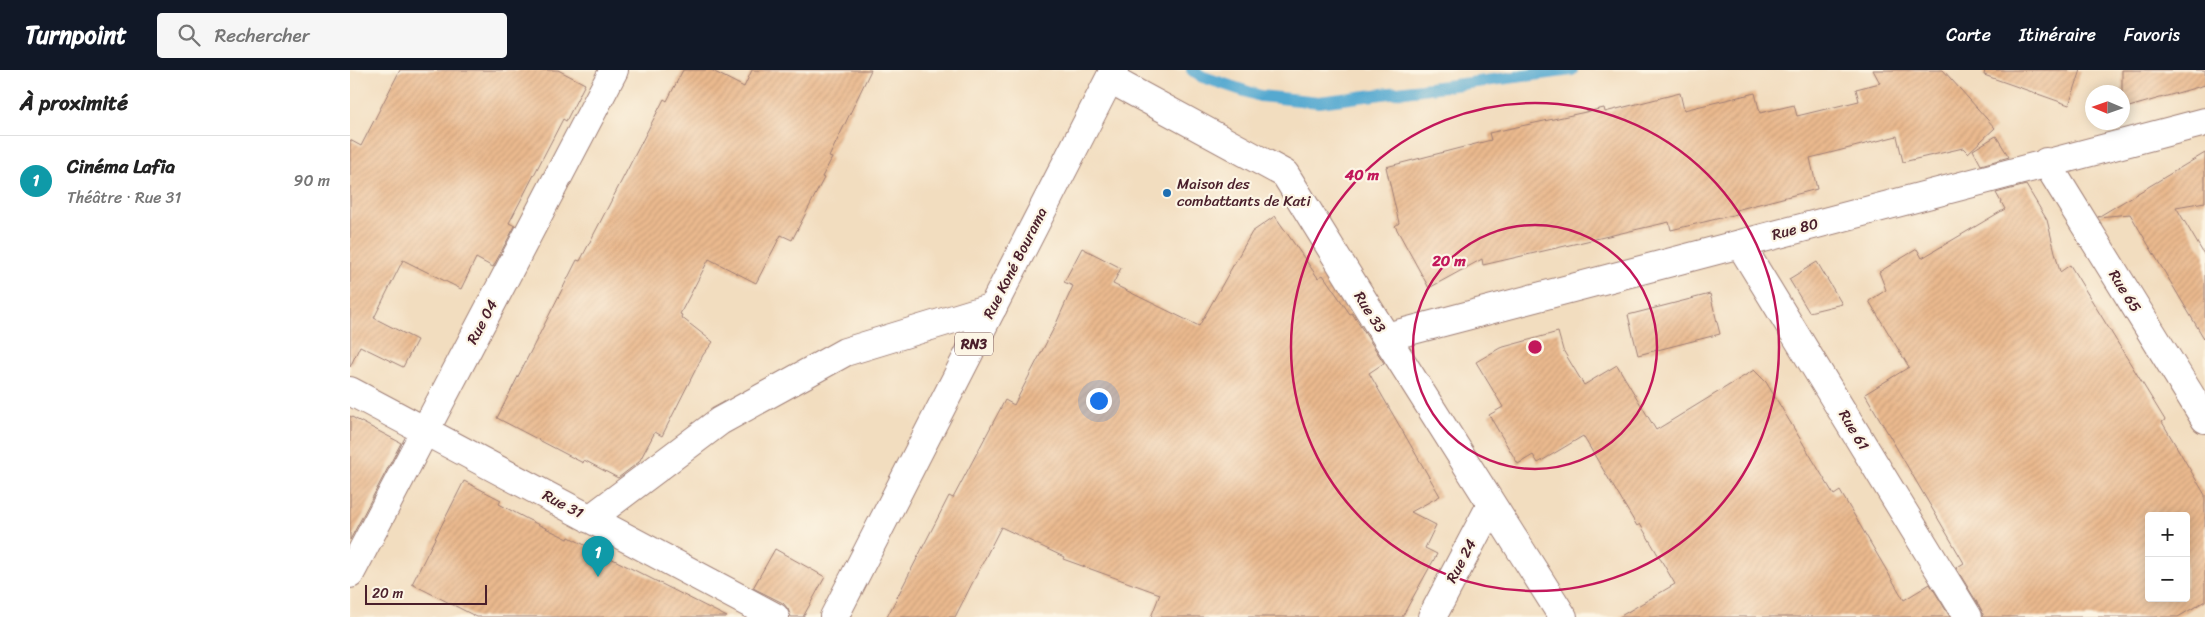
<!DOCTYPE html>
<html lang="fr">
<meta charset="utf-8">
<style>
body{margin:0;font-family:Sriracha,sans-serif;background:#f6f6f6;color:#222}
.controls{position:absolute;right:15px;bottom:15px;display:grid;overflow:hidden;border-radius:5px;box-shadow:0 2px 12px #0003}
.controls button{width:45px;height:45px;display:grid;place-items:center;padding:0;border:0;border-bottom:1px solid #e0e0e0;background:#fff;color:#222;font:25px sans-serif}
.compass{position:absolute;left:1735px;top:15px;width:45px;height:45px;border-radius:50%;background:#fff;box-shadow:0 2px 12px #0003;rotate:272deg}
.scale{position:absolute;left:15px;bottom:12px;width:122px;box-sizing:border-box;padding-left:5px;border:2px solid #4a1f2b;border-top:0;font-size:14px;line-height:18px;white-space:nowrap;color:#4a1f2b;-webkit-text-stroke:4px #fcf5e5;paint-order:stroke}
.you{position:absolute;left:748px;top:330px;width:18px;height:18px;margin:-12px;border:4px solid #fff;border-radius:50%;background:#1a73e8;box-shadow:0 0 0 8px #1a73e833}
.badge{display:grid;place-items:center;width:32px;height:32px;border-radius:50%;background:#111827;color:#fff;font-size:16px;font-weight:700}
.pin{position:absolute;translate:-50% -41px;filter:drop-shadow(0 1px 2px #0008)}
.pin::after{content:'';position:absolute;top:26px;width:18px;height:15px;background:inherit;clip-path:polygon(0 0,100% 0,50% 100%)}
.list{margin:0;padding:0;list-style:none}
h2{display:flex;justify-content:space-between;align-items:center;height:65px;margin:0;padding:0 20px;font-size:21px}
h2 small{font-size:16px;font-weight:400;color:#767676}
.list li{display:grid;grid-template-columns:32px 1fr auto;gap:15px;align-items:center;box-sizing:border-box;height:90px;padding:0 20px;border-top:1px solid #e0e0e0}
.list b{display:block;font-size:19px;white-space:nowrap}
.list p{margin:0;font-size:16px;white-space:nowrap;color:#767676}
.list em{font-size:16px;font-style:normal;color:#767676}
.icon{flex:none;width:28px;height:28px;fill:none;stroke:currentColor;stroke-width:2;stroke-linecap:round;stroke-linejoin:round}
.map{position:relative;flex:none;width:1855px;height:547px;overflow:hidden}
header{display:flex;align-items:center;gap:30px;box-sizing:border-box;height:70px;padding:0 25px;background:#111827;color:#fff}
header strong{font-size:24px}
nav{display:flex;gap:28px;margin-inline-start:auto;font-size:18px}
.search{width:350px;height:45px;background:#f6f6f6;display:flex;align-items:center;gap:12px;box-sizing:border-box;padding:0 18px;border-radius:5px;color:#767676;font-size:19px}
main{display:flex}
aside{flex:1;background:#fff}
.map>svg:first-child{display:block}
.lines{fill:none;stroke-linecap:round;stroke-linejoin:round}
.stream{stroke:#54a9d0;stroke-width:12}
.building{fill:url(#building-hatch);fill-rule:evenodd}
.minor-casing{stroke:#9e7e75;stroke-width:30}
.highway-casing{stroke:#9e7e75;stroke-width:30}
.minor{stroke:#fff;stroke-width:28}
.highway{stroke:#fff;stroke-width:28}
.ring{fill:none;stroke:#c2185b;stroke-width:2.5}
.poi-dot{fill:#1f6fb2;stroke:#fcf5e5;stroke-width:2}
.labels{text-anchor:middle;stroke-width:4.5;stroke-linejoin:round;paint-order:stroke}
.shield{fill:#fcf5e5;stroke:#7f5f63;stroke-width:1}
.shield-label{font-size:14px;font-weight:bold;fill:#4a1f2b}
.poi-label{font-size:15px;fill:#4a1f2b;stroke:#fcf5e5;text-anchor:start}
.street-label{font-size:15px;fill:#4a1f2b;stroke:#fcf5e5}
.centre{fill:#c2185b;stroke:#fcf5e5;stroke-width:2.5}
.ring-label{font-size:15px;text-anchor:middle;font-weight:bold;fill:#c2185b;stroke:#fcf5e5;stroke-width:4.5;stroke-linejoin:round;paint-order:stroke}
</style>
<header>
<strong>Turnpoint</strong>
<div class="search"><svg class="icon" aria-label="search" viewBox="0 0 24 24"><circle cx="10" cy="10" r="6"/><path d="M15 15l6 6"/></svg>Rechercher</div>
<nav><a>Carte</a><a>Itinéraire</a><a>Favoris</a></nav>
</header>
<main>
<aside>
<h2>À proximité<small></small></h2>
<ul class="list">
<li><span class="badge" style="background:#0f9aa8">1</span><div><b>Cinéma Lafia</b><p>Théâtre · Rue 31</p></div><em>90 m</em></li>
</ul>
</aside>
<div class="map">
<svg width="1855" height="547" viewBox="0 0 1855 547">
<defs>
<pattern id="building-hatch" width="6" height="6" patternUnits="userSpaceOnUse" patternTransform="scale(1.25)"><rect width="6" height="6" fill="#eab98e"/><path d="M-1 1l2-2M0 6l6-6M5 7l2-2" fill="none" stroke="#ca9f7b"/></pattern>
</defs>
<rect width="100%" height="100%" fill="#fcf5e5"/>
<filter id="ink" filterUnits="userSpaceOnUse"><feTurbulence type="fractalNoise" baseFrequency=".02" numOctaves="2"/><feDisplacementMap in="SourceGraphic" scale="10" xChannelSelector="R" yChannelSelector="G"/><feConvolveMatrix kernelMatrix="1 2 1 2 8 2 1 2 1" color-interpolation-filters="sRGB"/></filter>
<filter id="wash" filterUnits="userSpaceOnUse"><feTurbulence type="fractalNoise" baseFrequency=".0096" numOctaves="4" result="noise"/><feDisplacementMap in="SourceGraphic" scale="20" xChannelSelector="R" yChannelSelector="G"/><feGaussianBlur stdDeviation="1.12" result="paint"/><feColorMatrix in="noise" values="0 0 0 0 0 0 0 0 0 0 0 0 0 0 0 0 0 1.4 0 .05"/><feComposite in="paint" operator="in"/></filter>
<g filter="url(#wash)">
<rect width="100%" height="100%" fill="#f2ddbf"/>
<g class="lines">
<!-- stream -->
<path class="stream" d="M842,0L850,6L910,26L969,32L1222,0"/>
</g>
<g id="blocks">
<!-- building -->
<path class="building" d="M50,0H208L235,14L216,51L213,49L159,153L165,156L143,197L126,188L111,219L53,190L24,248L67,270L53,297L10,276L0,297V70L11,76Z
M333,0H361L394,17L402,0H521L479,87L482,88L472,107L474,108L442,170L431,165L406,213L359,189L330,244L332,245L331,247L363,272L353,285L312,366L305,362L289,392L268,408L234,390L233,393L147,348L227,190L230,191L314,29L317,31Z
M1523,0H1593L1645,58L1618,83L1613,78L1553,92L1547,66L1460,88L1467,119L1386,140L1387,144L1321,160L1319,152L1133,195L1132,189L1079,218L1045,156L1049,153L1036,97L1141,70L1139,63L1254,38L1255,42L1330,23L1334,40L1405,23L1410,43L1444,35L1447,46L1509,31L1506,19L1530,13Z
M1635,0H1731L1719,35L1634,5Z
M1772,0H1855V15L1772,39Z
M1646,66L1659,87L1631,95L1623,80Z
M1855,83V132L1826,137L1855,186V270L1780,144L1748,147Z
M1676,115L1697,150L1710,202L1720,195L1815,350L1812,352L1855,425V531L1828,547H1634L1631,539L1606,498L1614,493L1515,324L1559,297L1519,231L1536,220L1529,202L1567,179L1572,188L1655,139L1646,123ZM1799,446H1836V528H1799Z
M925,146L968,208L973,205L1000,244L1002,243L1034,293L1019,303L1090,426L1061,442L1086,455L1075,478L1087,484L1052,547H801L810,524L713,489L714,487L651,457L605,547H537L599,426L603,428L655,330L664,335L705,256L723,216L714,212L732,178L771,198L763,214L849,256L902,162Z
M1467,192L1492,234L1459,242L1439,209Z
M1360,224L1370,264L1288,285L1278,245Z
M1208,262L1213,280L1234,315L1267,295L1306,360L1404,300L1416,312L1484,425L1490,421L1554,530L1580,514L1600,547H1269L1325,514L1290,454L1287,456L1233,366L1188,393L1183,385L1168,394L1139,345L1153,337L1126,292L1150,278Z
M0,346L51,373L0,470Z
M114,411L151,430L149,434L177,449L218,469L219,467L377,547H127L62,514Z
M425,479L475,507L453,547H441L438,539L433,533L403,518Z"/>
</g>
</g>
<g filter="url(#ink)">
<use href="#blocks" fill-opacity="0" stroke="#9e7e75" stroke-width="1"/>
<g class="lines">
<defs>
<path id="minor" d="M760,9L935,104L1036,267L1213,547
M1696,92L1855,349
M1390,174L1618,547
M1036,267L1855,52
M0,321L425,547
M240,449L370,351L495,282L643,237
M0,504L264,0
M1082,547L1141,435"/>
<path id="highway" d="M484,547L764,0"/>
</defs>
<!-- minor casing -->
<use href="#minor" class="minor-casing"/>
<!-- highway casing -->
<use href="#highway" class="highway-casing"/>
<!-- minor -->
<use href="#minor" class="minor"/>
<!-- highway -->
<use href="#highway" class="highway"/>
</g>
</g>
<!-- distance rings -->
<g class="ring">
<circle cx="1185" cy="277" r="122"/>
<circle cx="1185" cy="277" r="244"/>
</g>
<!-- markers -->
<circle class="poi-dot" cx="817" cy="123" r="5"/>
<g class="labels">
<!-- shield labels -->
<rect class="shield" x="605" y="262.5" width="38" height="23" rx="4"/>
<g class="shield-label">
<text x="624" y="279">RN3</text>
</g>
<!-- poi labels -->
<g class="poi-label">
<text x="827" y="119">Maison des<tspan x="827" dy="17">combattants de Kati</tspan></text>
</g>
<!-- street labels -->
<g class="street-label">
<text transform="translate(1445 159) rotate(-15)" y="5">Rue 80</text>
<text transform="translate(665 193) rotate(-63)" y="5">Rue Koné Bourama</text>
<text transform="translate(1775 221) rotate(58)" y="5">Rue 65</text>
<text transform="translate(1020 242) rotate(58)" y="5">Rue 33</text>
<text transform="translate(132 252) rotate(-62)" y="5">Rue 04</text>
<text transform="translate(1504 360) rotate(59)" y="5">Rue 61</text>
<text transform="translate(213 434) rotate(28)" y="5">Rue 31</text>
<text transform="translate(1111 491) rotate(-62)" y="5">Rue 24</text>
</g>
</g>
<circle cx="1185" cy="277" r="8" class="centre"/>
<g class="ring-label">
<text x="1012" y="110">40 m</text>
<text x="1099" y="196">20 m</text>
</g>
</svg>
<div class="controls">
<button>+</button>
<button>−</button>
</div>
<svg class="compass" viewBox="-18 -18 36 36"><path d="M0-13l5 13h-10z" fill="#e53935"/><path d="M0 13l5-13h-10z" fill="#767676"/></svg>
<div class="scale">20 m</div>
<div class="you"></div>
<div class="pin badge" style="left:248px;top:507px;background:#0f9aa8">1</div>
</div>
</main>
